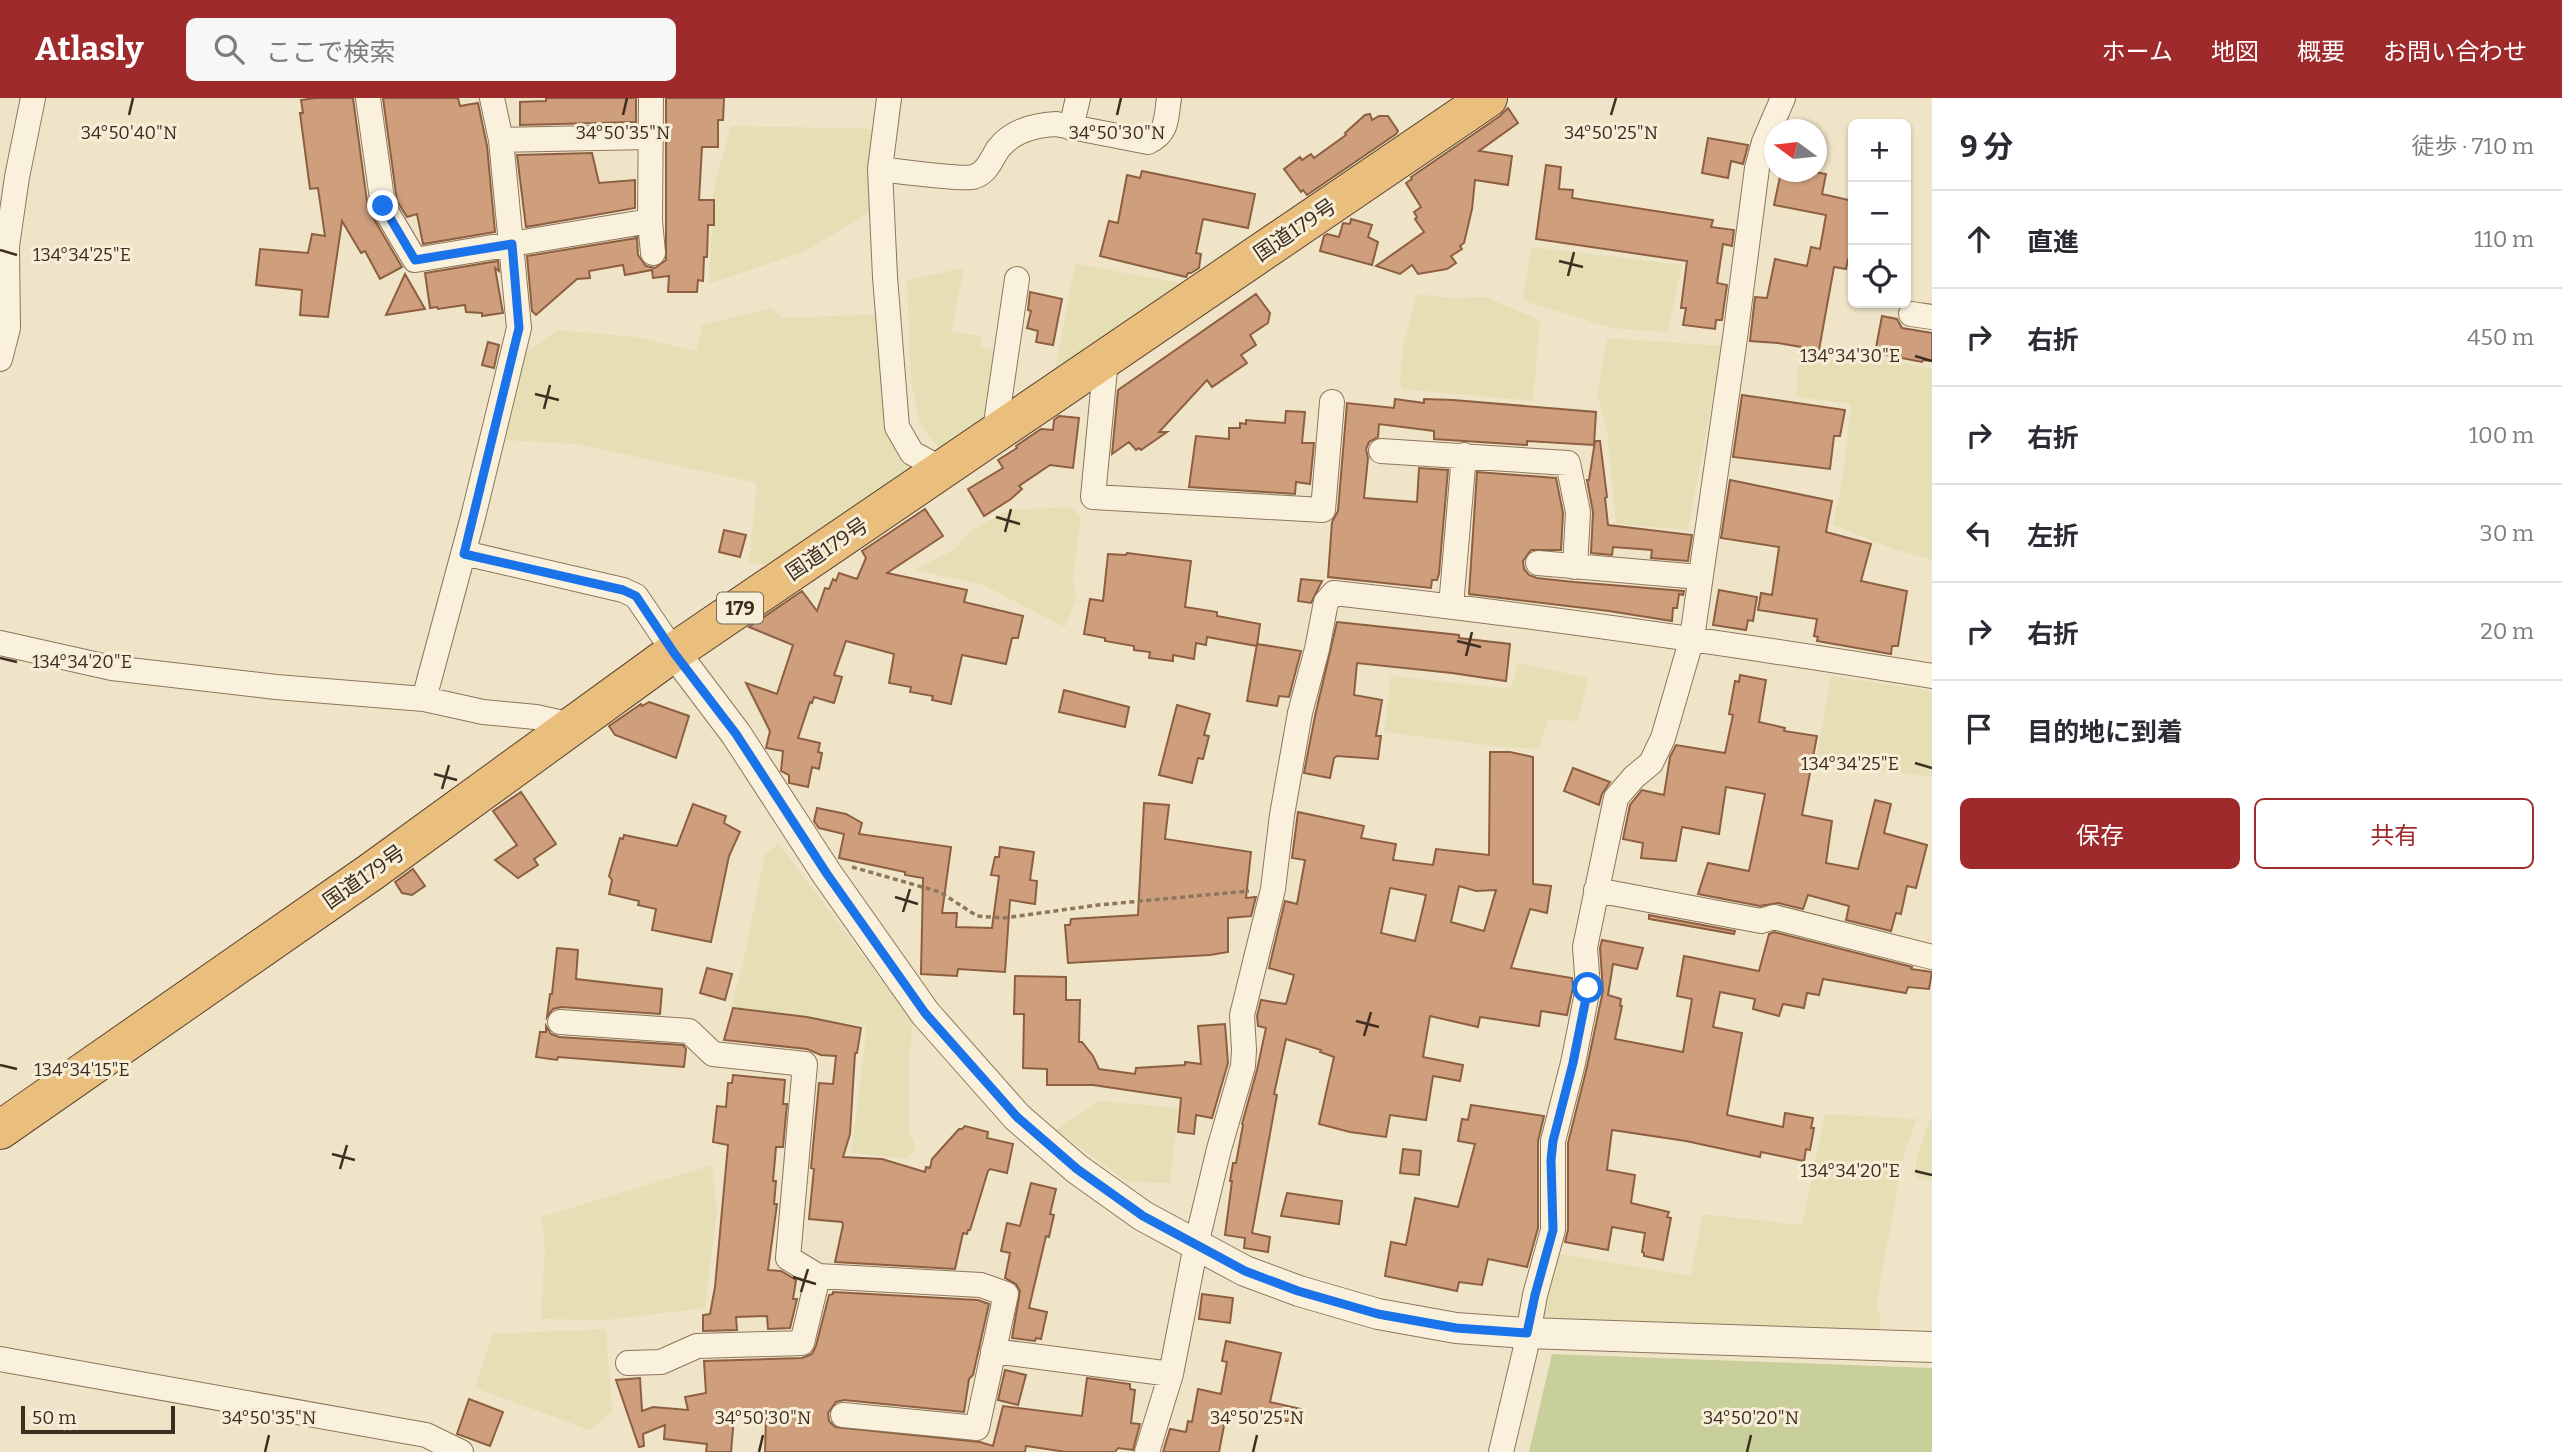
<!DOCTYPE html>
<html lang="ja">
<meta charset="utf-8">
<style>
body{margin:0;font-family:Bitter,"Noto Sans JP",serif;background:#f7f7f7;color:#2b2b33}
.controls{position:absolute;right:21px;top:21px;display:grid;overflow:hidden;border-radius:10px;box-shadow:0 2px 5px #0004}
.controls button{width:63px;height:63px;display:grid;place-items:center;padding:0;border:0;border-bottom:2px solid #e1e1e2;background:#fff;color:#2b2b33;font:35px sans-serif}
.compass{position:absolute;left:1764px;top:21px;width:63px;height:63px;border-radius:50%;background:#fff;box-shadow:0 2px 5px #0004;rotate:285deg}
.scale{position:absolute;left:21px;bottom:18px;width:154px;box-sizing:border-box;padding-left:7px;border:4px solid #3d2e20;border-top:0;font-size:19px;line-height:24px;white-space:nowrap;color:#3d2e20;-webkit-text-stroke:5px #f7eed8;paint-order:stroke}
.stop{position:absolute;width:21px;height:21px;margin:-16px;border:5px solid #1a73e8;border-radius:50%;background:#fff}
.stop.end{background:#1a73e8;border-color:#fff;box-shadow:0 2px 7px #0008}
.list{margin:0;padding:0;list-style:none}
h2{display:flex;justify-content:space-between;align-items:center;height:91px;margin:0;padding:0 28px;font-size:30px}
h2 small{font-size:23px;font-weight:400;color:#7c7c81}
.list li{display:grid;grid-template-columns:46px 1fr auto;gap:21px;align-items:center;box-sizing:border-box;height:98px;padding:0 28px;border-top:2px solid #e1e1e2}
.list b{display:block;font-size:26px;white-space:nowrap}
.list em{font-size:23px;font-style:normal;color:#7c7c81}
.actions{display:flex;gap:14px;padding:21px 28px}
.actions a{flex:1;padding:16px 0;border:2px solid #9e2a2b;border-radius:10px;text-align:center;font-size:24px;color:#9e2a2b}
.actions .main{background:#9e2a2b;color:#fff}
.icon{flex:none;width:38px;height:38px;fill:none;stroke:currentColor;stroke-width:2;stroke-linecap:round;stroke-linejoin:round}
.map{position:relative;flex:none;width:1932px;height:1354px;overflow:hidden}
header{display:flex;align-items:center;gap:42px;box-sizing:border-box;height:98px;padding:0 35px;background:#9e2a2b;color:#fff}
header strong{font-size:33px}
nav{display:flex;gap:38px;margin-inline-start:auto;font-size:24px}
.search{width:490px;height:63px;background:#f7f7f7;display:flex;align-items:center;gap:18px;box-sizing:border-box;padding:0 24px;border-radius:10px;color:#7c7c81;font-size:26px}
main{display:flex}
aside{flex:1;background:#fff}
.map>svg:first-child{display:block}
.farmland{fill:#e6deb5}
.green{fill:#c9cf9b}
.building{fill:#cf9f7d;stroke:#8d5f41;stroke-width:2;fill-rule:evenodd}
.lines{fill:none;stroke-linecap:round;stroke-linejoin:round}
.minor-casing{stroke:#8d765c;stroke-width:26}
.tertiary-casing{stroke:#8d765c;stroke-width:32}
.trunk-casing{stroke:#5b4430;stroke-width:40}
.path{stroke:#8d765c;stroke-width:3.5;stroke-dasharray:5 3.5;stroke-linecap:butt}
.minor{stroke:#faf1dc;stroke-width:24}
.tertiary{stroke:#faf1dc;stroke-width:30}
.trunk{stroke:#eabe7c;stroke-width:38}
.route{stroke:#1a73e8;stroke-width:9}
.ticks{fill:none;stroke:#3d2e20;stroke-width:2.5}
.labels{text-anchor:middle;stroke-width:6;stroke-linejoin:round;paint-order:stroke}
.shield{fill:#f7eed8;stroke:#756857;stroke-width:2}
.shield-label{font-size:19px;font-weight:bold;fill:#3d2e20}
.street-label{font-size:21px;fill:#3d2e20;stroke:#f7eed8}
.ticks-label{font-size:18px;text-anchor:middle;fill:#3d2e20;stroke:#f7eed8;stroke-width:6;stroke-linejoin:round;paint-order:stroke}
</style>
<header>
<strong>Atlasly</strong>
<div class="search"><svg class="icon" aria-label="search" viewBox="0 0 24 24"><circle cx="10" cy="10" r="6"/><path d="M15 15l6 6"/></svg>ここで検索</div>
<nav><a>ホーム</a><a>地図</a><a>概要</a><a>お問い合わせ</a></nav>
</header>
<main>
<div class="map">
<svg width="1932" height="1354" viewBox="0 0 1932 1354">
<rect width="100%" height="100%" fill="#f0e4c8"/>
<!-- farmland -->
<path class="farmland" d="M731,28L882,31L879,109L805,153L709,186L714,89Z
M1532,149L1682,167L1668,234L1611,230L1522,202Z
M1075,166L1188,186L1056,278V267Z
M964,170L951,234L982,238L980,248L995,253L984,324L944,357L920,326L911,283L907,182Z
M1417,196L1449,200L1485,199L1540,222L1533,303L1402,291L1400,280L1404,244Z
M772,210L782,220L886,216L899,320L928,365L771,467L749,465L757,385L577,346L503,342L520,259L558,232L635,239L697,253L702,227Z
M1607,240L1722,248L1688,432L1616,426L1607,333L1597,296Z
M1799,258L1851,263L1877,260L1932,271V462L1893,451L1833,427L1843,379L1851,306L1796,299Z
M1070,409L1081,418L1073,481L1076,501L1065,529L983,487L915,472L955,451L970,433L1009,412Z
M1518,565L1589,580L1577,623L1548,621L1539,651L1502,649L1384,634L1391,578L1511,591Z
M1831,578L1932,593V679L1827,667L1817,657Z
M779,746L913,924L909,960V1034L916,1050L907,1061L851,1055L867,928L731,909L743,865L765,756Z
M1099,1003L1178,1010L1170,1085L1128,1084L1055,1032Z
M1825,1016L1917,1021L1904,1055L1876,1207L1881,1222L1877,1235L1538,1221L1552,1155L1691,1178L1702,1116L1802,1127Z
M1932,1016V1084L1916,1080V1060Z
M712,1067L717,1113L705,1210L606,1222L541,1221L545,1150L541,1119Z
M606,1231L612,1314L590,1332L475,1290L493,1236Z"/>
<!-- green -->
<path class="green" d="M1552,1256L1932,1270V1354H1529Z"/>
<!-- building -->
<path class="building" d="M316,0H353L368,111L402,169L380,181L365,153L361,155L342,123L328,219L300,217L302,192L256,187L260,151L308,155L312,136L325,138L318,90L310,91L300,15H303L301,2Z
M383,0H458L460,8L478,5L487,48L495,134L423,146L417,116L407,119L397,103Z
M546,0H636V24L520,27V4L546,3Z
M666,0H724L723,22H718V49H702L699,102H714V127H708L707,159H704L703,183L698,182L697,194H668L669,178L653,180L652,172L625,177L623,167L589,173L590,180L577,181L536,217L532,213L527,158L637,140L638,157L646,168L655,170L666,162Z
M1508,10L1518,25L1479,53L1512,58L1508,87L1475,82L1472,111L1464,145L1460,148L1462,151L1451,158L1456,165L1447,171L1418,176L1412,167L1400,176L1376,168L1424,134L1415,121L1417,119L1414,114L1421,109L1406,85L1412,81L1411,79L1500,18Z
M1370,16L1372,22L1379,18H1388L1398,33L1396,36L1307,97L1303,92L1301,94L1284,71L1300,59L1302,62L1311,56L1314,60L1346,37L1345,35L1365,17Z
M1708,40L1748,47L1743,66L1731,63L1728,80L1702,75Z
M592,55L599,85L635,82V110L526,129L517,57Z
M1546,67L1561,69L1559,91L1573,92L1572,100L1713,122L1711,129L1734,132L1732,148L1723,146L1717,185L1727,187L1722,222H1716L1715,231L1683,227L1686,210H1681L1687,163L1536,141Z
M1142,73L1255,96L1248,130L1203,121L1196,155L1201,156L1199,170L1191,175H1188L1186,179L1100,158L1109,123L1118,125L1127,77L1140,80Z
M1781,74H1815L1826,76L1822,96L1853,103V162L1848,161L1846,171L1834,169L1819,252L1778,245L1750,243L1755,199L1767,200L1775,161L1807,168L1811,149L1820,151L1826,117L1774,107Z
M1351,121L1372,127L1368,139L1378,144L1372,167L1320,153L1324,138L1327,136L1339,139L1343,125L1350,126Z
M498,163L499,173L495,170L503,215L482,218V215L466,214L465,207L438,211L437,209L430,210L425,175Z
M405,176L425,211L386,217Z
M1030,194L1062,201L1053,247L1036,244L1038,233L1027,230L1031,213L1028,212Z
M1256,196L1270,215L1268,225L1250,237L1256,247L1241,257L1247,265L1212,289L1207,282L1159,334H1167L1141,352L1139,350L1136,352L1129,344L1112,356L1118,292Z
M1882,218L1897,221L1902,230L1932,235V263L1923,262L1922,264L1875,255Z
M488,244L499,247L494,270L482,267Z
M1742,297L1845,312L1840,338H1834L1830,371L1733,359Z
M1395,301L1424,305V301L1453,302L1596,314L1594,347L1527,343V347L1434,341V333L1379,326L1378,339L1369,344L1366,351L1368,360L1364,400L1417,404L1419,370L1448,372L1439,476L1437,482H1432L1431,490L1328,479L1332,424L1338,413L1347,305L1394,310Z
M1286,313L1305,314L1302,345H1314L1310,386L1296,384L1295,396L1189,389L1196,338L1229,341V330H1240V325L1246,326V322L1285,325Z
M1059,318L1079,320L1073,370L1050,367L1019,388L1022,391L1011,401L984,418L968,391L1003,370L998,362L1017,350L1016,348L1041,331L1053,332L1054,322Z
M1595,343H1600L1607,399L1605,400L1608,427L1692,437L1688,463L1651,460L1652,452L1613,449L1612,457L1591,455L1593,414L1587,382H1589Z
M1477,374L1556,380L1563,415L1561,452H1531L1523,463L1524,471L1529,477L1537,480L1574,484L1684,493L1683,497L1679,496L1677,510H1673L1672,523L1609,513L1469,496Z
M1730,382L1832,403L1826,434L1871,446L1861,483L1907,493L1898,548H1892L1891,556L1817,543L1818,539L1814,538L1817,521L1758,512L1761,495L1772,497L1779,449L1721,440Z
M925,411L943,438L887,475L967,492L964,504L1023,518L1018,540H1012L1006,566L962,557L951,606L932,602L933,598L910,594L911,589L889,585L894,556L846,543L834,577L842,579L834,605L814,599L812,605L810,604L798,640L820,645L818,654L822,655L819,671L812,669L808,689L789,685V677L781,673L783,653L766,650L770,633L746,585L777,596L793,547L749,529L802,493L817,513L825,490L829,491L833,481L836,483L839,475L857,481L866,460L862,453Z
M724,432L746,437L740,459L719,454Z
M1127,455L1191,463L1185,509L1217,514V518L1260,526L1257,548L1207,539L1206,547L1196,545L1194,561L1173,557V563L1149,560L1150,554L1134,552V548L1105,543V540L1084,536L1090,501L1103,503L1108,456L1126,457Z
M1301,481L1322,483L1311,505L1298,503Z
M1719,492L1757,499L1753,523L1748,522L1746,532L1713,527Z
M1337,524L1459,537V540L1510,546L1506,583L1452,575L1357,565L1354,597L1382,602L1376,638H1381L1378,661L1337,658L1334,660L1330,680L1304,675L1315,618Z
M1257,546L1301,553L1289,599L1279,598L1277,608L1247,603Z
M1740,577L1766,582L1759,624L1785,630L1784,633L1817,638L1802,717L1832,723L1826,765L1858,771L1875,702L1891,706L1884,735L1927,747L1916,790L1907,788L1901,816L1896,815L1891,833L1846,822L1849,808L1808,797L1803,811L1778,805L1760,808L1698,796L1708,765L1749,773L1765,696L1726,689L1719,736L1682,729L1676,763L1641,760L1643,745L1623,741L1630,707L1642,692L1664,697L1670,659L1676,647L1725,655L1733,617L1729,616L1735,583L1739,584Z
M1064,592L1129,609L1125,629L1059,614Z
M649,604L689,618L676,660L615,637L609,628L641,606L642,608Z
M1177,607L1210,616L1204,637L1209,638L1203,661L1198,660L1192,685L1159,677Z
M1490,654H1510L1533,659V786L1551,788L1547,815L1530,811L1511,870L1572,880L1573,889L1567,917L1541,913L1539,928L1480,919L1478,929L1430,918L1423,959L1463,967L1460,983L1433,978L1426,1022L1390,1017L1386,1039L1350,1034L1319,1026L1334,959L1320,954L1321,952L1286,941L1274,996L1277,997L1252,1135L1270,1139L1268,1154L1244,1150L1245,1140L1225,1137L1232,1083H1230L1233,1065H1236L1243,1027L1242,1026L1257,972L1266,930L1258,928L1257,918L1261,902L1286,906L1294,877L1269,870L1285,803L1297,806L1305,762L1292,760L1298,714L1364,728L1361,740L1396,746L1393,762L1433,767L1436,751L1489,757ZM1459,788L1476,793L1496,792L1484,833L1451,824ZM1390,790L1426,797L1415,843L1381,835Z
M1573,670L1610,684L1602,696L1599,707L1564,693Z
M521,694L556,746L534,761L538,767L518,780L495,762L517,747L493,713Z
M1144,705L1169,707L1165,741L1251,754L1246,800L1256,799L1251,818L1228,820V854L1210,857L1068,865L1065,827H1070L1071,821L1138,817Z
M693,706L726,718L724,725L740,734L729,758L711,844L652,832L656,811L638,807L639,803L609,796L612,782L609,778L620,740L623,741L624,737L677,748Z
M817,710L846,716L862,725L859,736L951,749L942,815H957L956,829L992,830L999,778L991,777L995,759H999L1000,749L1034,754L1030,782L1037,783L1035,806L1010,802L1005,874L958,871L957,878L921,876L923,780L905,777V774L839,760L844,736L819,730L814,723Z
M413,771L425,788L412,797L402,795L395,784Z
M1649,817L1735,833L1734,836L1649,821Z
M1774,834L1912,869L1911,871L1932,874L1929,891L1908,889L1906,895L1823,881L1819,897L1807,895L1804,910L1783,906L1779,918L1753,911L1755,901L1720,894L1713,929L1742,935L1727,1017L1783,1029L1785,1015L1813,1020L1811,1030H1814L1810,1052L1806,1051L1804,1063L1761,1054L1760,1059L1686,1043L1612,1032L1607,1072L1635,1077L1631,1105L1669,1114L1667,1119L1671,1120L1663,1162L1644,1158V1155L1642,1154L1645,1135L1612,1129L1608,1152L1565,1144L1568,1132V1045L1587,969L1603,893L1600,850L1602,842L1643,850L1637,871L1613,866L1608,897L1621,901L1620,908H1622L1615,941L1683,954L1692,901L1677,898L1684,858L1759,873L1769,836Z
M557,850L578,852L576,881L662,891L660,916L561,909L553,911L547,919L550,896H552Z
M707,870L732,876L725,902L700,895Z
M1015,878L1066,879V902H1080L1079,944H1082L1093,958L1099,971L1135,976L1136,970L1185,967V964L1201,966L1198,928L1225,926L1228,965L1212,1020L1196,1017L1194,1036L1178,1034L1181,1000L1093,987H1047V971L1023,970L1024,916H1014Z
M733,910L807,919L861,930L857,955H855L850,1036L843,1059L882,1061L925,1074L926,1069L930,1070L932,1061L959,1031H962L965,1028L988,1034L987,1040L1013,1046L1007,1075L990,1071L988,1073L970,1132H968L967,1136L963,1135L955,1171L835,1164L843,1127L842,1124L809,1121L814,1071L811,1070L819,985L833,986L836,958L821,957L807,951L724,942Z
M546,928L551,936L559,939L683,947L686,951L684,969L558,959L557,962L536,959L540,934H546Z
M733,977L785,982L783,1006H787L783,1049H776L773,1083H776L774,1106H777L768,1172L781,1173L796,1182L793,1201H797L790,1230L768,1231L767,1218L736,1219L737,1232L703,1233V1217L710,1216L715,1189L728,1047L713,1044L717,1008L726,1009L728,985H732Z
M1471,1007L1544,1018L1538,1043V1130L1527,1169L1488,1161L1482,1187L1459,1184L1457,1193L1385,1178L1391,1144L1406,1147L1415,1100L1458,1109L1475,1046L1458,1043L1462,1021L1468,1022Z
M1403,1051L1421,1053L1419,1077L1400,1075Z
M1031,1085L1056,1091L1050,1116L1054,1117L1049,1139L1046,1138L1029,1210L1047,1214L1041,1241L1036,1240L1035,1243L1012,1240L1020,1193L1016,1186L1005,1180L1010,1155L1001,1153L1007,1125L1020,1128Z
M1287,1095L1342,1103L1339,1126L1281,1118Z
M833,1194L978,1202L989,1206L973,1277L969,1281L964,1314L844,1302L836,1304L828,1315L829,1323L835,1329L980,1344L993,1348L1003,1308L1082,1318L1087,1280L1130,1286V1291L1135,1292L1131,1325L1140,1326L1133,1352L1118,1350L1115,1354H1066L1026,1348L1025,1354H765L766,1321L734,1319L731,1354H706L707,1346L664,1341L665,1327L643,1336L644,1348L639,1349L616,1282L640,1280L642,1313L653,1309L688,1312L685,1299L706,1295L704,1263L802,1260L812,1256L816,1248L829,1197L833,1196Z
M1202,1196L1233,1200L1230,1225L1199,1221Z
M1226,1243L1281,1255L1270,1304L1301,1311L1298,1325L1227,1312L1219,1354H1163L1170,1331L1186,1334L1188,1323L1192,1324L1198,1291L1221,1296L1227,1264L1222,1263Z
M1005,1272L1026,1277L1018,1307L998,1302Z
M469,1301L503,1314L490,1348L457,1336Z"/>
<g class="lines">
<defs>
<path id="minor" d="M368,0L383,108L415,162L650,123
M651,0L650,123L653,155
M889,0L880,71L885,179L897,329L912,355L944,372
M1071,30L1078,0
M501,42L650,39
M880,71C897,73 962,82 973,79C987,75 991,62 998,51C1012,33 1035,27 1056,26L1148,44C1168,35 1166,20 1169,0
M1911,216L1932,219
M1106,260L1093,399L1323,412L1332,304
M0,261L8,230L7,148L17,79L33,0
M994,339L1017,181
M1381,353L1568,365L1578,414L1575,469
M464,455L623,492L636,498L674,554
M1538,465L1700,479
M1451,508L1464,357
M0,545L112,570L276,589L424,601L483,614L536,619L572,627
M424,601L473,419L519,230L501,42L492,0
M1596,792L1761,823L1774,819L1932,859
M560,924L689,933L713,956L805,966L788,1160L818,1178L981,1187L1006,1196L977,1330L843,1317
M993,1253L1171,1276
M0,1261L426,1337L461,1354
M628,1265L661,1264L697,1248L802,1245L818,1178
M1147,1354L1171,1276L1196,1147L1219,1051L1243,968L1244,952L1242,917L1273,791L1282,717L1300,615L1317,551L1326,504L1334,495C1534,517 1733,546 1932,578
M1501,1354L1525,1253L1535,1197L1553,1132V1043L1573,965L1588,890L1585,849L1616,700L1634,679L1651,665L1663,640L1692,540L1735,240L1757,70L1764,44L1783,0"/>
<path id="tertiary" d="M674,554L736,636L827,776L925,915L1017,1019L1077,1071L1143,1118L1245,1173L1299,1193L1378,1216L1456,1230L1527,1235L1932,1249"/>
<path id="trunk" d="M0,1032L371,774L674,554L1488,0"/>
</defs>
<!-- minor casing -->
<use href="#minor" class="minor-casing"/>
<!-- tertiary casing -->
<use href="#tertiary" class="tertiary-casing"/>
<!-- trunk casing -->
<use href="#trunk" class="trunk-casing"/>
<!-- path -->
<path class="path" d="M852,769L940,794L977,818L1004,820L1098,807L1249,793"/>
<!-- minor -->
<use href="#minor" class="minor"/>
<!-- tertiary -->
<use href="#tertiary" class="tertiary"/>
<!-- trunk -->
<use href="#trunk" class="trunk"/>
</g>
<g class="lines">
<!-- route -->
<path class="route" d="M383,108L415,162L512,146L519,230L464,456L623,492L636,498L674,555L736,636L827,776L925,915L1017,1019L1077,1071L1143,1118L1245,1173L1298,1193L1378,1216L1456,1230L1527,1235L1535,1197L1553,1132L1551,1062L1553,1043L1573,965L1588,890"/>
</g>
<!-- ticks -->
<path class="ticks" d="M129,17L133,0M623,17L627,0M1117,17L1121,0M1611,17L1616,0M0,152L17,157M1559,163L1583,169M1568,178L1574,154M1915,258L1932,263M535,296L559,302M544,311L550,287M996,419L1020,426M1005,434L1011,411M1457,543L1481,549M1466,558L1472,534M0,560L17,564M1915,665L1932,670M434,676L457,682M442,691L449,667M895,799L918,806M903,814L910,791M1356,923L1379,929M1364,938L1371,914M0,967L17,971M332,1056L355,1062M340,1071L347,1047M1915,1073L1932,1077M793,1179L816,1186M801,1194L808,1171M265,1354L269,1337M759,1354L763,1337M1253,1354L1257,1337M1747,1354L1751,1337"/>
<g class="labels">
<!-- shield labels -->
<rect class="shield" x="717" y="494.5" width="46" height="31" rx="5"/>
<g class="shield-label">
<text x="740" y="517">179</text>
</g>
<!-- street labels -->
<g class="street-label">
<text transform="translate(1295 132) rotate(-34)" y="7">国道179号</text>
<text transform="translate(827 451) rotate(-34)" y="7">国道179号</text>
<text transform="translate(364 779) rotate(-35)" y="7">国道179号</text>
</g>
</g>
<g class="ticks-label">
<text x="129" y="41">34°50'40"N</text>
<text x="623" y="41">34°50'35"N</text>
<text x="1117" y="41">34°50'30"N</text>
<text x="1611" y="41">34°50'25"N</text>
<text x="82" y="163">134°34'25"E</text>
<text x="1850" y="264">134°34'30"E</text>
<text x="82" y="570">134°34'20"E</text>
<text x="1850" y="672">134°34'25"E</text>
<text x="82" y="978">134°34'15"E</text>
<text x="1850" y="1079">134°34'20"E</text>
<text x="269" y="1326">34°50'35"N</text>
<text x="763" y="1326">34°50'30"N</text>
<text x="1257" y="1326">34°50'25"N</text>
<text x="1751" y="1326">34°50'20"N</text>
</g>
</svg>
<div class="controls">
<button>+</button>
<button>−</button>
<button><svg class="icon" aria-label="locate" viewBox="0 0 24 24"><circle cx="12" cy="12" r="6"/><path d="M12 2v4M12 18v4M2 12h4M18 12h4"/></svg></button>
</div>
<svg class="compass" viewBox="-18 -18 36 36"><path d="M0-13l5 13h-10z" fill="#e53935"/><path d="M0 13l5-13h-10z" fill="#7c7c81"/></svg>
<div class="scale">50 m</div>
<div class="stop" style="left:1588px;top:890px"></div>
<div class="stop end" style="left:383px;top:108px"></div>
</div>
<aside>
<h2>9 分<small>徒歩 · 710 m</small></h2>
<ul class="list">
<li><svg class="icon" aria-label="ahead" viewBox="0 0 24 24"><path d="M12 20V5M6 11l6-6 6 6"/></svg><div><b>直進</b></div><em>110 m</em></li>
<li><svg class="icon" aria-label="right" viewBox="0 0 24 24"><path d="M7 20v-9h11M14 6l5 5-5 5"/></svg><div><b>右折</b></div><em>450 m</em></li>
<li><svg class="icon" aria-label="right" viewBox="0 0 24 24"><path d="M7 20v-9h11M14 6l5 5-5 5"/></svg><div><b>右折</b></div><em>100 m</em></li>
<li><svg class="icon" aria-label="left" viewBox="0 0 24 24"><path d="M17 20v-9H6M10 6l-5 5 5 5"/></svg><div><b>左折</b></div><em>30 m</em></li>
<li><svg class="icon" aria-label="right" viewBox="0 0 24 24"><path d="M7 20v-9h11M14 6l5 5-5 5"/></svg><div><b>右折</b></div><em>20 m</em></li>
<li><svg class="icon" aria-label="arrive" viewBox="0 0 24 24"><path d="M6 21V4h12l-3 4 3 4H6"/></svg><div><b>目的地に到着</b></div></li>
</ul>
<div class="actions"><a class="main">保存</a><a>共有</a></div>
</aside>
</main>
